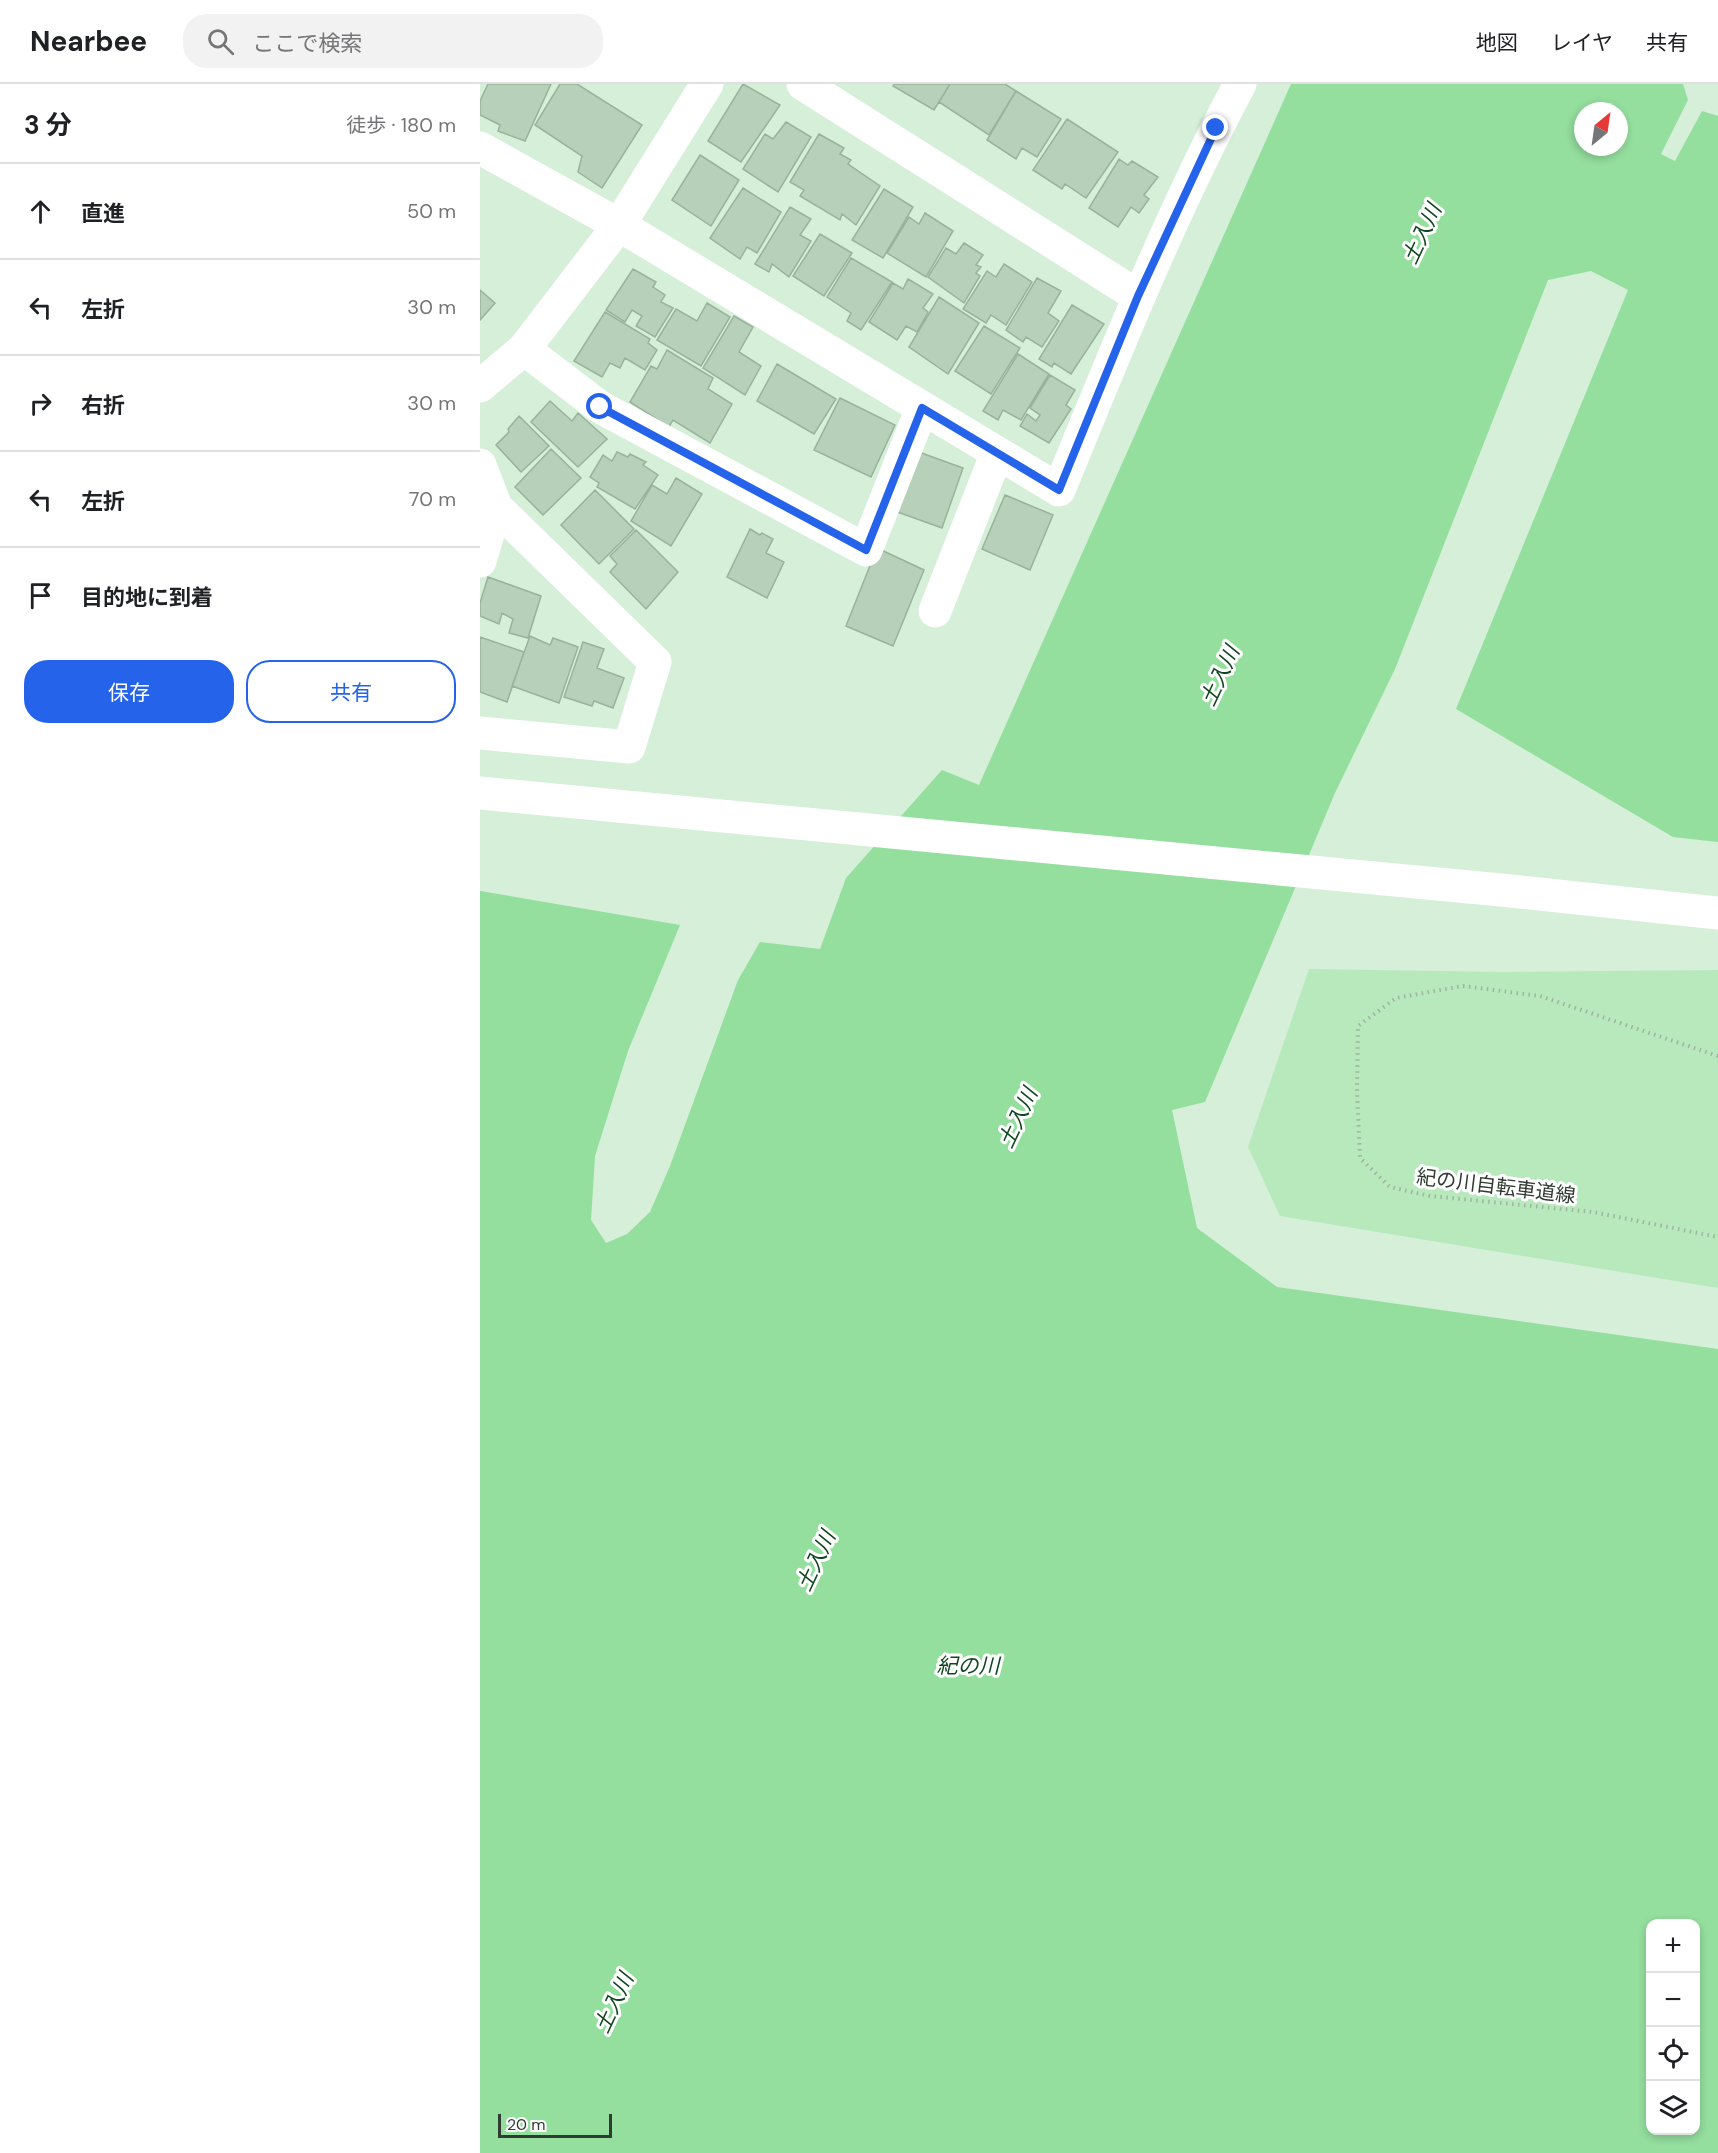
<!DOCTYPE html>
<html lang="ja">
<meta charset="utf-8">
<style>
body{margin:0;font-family:"DM Sans","Noto Sans JP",sans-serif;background:#f2f2f2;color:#202124}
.controls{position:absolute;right:18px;bottom:18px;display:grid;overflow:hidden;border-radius:12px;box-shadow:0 3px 9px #0003}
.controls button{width:54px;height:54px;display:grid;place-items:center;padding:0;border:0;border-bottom:2px solid #e0e0e0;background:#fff;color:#202124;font:30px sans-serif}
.compass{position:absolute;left:1094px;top:18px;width:54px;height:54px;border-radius:50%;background:#fff;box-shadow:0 3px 9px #0003;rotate:29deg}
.scale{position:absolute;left:18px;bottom:15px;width:114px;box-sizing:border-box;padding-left:6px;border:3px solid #303b31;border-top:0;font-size:16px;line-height:21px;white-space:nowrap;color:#303b31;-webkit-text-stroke:4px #fff;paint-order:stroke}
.stop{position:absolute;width:18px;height:18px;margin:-14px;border:4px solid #2563eb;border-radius:50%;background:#fff}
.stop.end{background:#2563eb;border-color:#fff;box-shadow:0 2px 6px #0008}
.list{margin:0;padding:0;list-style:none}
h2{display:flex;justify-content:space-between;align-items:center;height:78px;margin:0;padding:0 24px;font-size:26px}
h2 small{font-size:20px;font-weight:400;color:#757577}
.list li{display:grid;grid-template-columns:39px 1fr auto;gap:18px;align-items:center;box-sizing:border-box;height:96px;padding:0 24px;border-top:2px solid #e0e0e0}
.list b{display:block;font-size:22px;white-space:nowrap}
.list em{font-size:20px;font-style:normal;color:#757577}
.actions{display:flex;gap:12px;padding:18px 24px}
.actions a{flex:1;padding:14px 0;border:2px solid #2563eb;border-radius:24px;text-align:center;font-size:21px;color:#2563eb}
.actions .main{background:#2563eb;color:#fff}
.icon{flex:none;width:33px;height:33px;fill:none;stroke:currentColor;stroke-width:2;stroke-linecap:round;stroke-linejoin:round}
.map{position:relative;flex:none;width:1238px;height:2069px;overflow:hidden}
header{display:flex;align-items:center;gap:36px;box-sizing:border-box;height:84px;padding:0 30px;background:#fff;border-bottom:2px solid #e0e0e0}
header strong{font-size:28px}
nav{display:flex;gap:33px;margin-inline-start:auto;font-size:21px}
.search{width:420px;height:54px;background:#f2f2f2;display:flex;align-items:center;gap:15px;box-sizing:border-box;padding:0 21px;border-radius:24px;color:#757577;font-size:22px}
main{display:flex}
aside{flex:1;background:#fff}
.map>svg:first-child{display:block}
.green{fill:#b7e9bd}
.water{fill:#94de9e;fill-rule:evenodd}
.building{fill:#b7d0b9;stroke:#99b29b;stroke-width:1.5}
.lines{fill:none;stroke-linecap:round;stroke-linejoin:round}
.path{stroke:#9fb4a1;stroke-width:4;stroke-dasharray:1.5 4.5;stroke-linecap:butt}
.minor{stroke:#fff;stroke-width:33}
.tertiary{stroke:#fff;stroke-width:33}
.route{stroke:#2563eb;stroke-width:8}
.labels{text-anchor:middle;stroke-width:6;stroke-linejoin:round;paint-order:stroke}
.street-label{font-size:20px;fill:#303b31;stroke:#fff}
.water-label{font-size:21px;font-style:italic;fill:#11471e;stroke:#fff}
</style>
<header>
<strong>Nearbee</strong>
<div class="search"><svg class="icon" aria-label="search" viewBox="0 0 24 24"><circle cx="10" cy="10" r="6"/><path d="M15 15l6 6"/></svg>ここで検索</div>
<nav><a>地図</a><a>レイヤ</a><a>共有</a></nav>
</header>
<main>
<aside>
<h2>3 分<small>徒歩 · 180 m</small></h2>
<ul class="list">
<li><svg class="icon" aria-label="ahead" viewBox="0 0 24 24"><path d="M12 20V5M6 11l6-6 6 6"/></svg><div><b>直進</b></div><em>50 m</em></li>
<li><svg class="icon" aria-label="left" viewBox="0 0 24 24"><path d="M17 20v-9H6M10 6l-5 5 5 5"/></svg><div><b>左折</b></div><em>30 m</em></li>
<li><svg class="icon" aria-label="right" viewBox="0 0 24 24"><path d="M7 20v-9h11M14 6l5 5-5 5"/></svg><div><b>右折</b></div><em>30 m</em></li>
<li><svg class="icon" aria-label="left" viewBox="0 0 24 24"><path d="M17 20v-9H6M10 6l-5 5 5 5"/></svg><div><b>左折</b></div><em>70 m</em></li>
<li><svg class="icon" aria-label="arrive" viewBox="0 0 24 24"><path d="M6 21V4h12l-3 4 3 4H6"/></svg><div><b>目的地に到着</b></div></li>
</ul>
<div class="actions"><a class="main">保存</a><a>共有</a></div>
</aside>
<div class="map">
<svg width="1238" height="2069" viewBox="0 0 1238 2069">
<rect width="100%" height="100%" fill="#d5efd8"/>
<!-- green -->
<path class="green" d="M829,885L1024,888L1238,886V1204L800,1132L768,1063Z"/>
<!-- water -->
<path class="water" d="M811,0H1203L1208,16L1181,70L1195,77L1222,27L1238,32V758L1193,753L976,625L1148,206L1111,187L1068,196L915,585L855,709L725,1018L692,1026L717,1144L797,1203L1238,1265V2069H0V807L200,841L148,967L115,1072L111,1136L126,1159L147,1150L170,1128L190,1082L258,896L280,858L340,865L366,794L462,686L499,701ZM1103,27H1139V63H1103ZM1170,1840H1216V2046H1170Z"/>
<!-- building -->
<path class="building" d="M8,0H71L45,57L18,47L20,41L0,31V17Z
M80,0H97L162,41L122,104L98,88L102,72L55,41Z
M263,0L300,21L261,78L228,57Z
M414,0H470L454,26L413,2Z
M470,0H525L536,7L509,51L459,18Z
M536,7L581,35L557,73L542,64L536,75L507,56Z
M587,35L638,68L606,114L585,100L582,105L553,86Z
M306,38L331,53L298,108L263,85L285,50L293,55Z
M339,50L364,64L360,70L371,76L368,80L400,102L376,141L362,130L360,136L320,112L324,106L310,98Z
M220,71L259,96L231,142L192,116Z
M639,75L648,81L652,77L678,93L664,111L669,115L659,129L651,123L638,143L609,124Z
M263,104L301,128L277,169L267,163L260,175L230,154Z
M404,105L433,123L403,174L372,156Z
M310,123L331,135L320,151L331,157L309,193L292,180L289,188L275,180Z
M445,129L473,147L446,193L407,169L429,133L439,140Z
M340,150L372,169L344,212L313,192Z
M484,159L503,171L496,181L501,183L496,189L500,192L484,219L448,193L466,164L476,170Z
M371,174L412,198L381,246L367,237L371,229L347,213Z
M524,180L552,198L526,241L511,231L506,239L483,225L507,187L516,193Z
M153,185L176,198L173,203L185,211L181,218L193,224L175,253L156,242L162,232L152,226L145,238L126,226Z
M557,194L581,207L568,229L579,237L562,263L546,253L543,258L526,246Z
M428,195L453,210L443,224L448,228L437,248L426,242L417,256L389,238L413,199L423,205Z
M0,206L15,219L0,236Z
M459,213L499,239L468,290L429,263Z
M227,219L250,233L221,282L177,256L196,225L217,237Z
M592,221L624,240L591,290L574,279L572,283L559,275Z
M125,228L170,255L168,259L177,266L165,286L145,274L140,284L130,279L122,293L94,277Z
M254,232L273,243L259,268L281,282L265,311L223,284Z
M504,242L540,264L511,310L475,287Z
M187,266L233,294L228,305L252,320L230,359L193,336L189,343L150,318L171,282L177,285Z
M538,270L569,290L541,336L523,326L518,336L503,327Z
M297,280L356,315L334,350L277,317Z
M570,291L595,306L586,321L591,325L569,359L540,342L547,330L556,337L560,331L550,324Z
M360,314L415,341L391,393L334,366Z
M70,317L92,337L98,329L127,355L98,383L51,338Z
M39,332L69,362L41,388L16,361L29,348L28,345Z
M71,365L101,394L63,431L35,403Z
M436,367L483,384L462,444L412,426Z
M137,368L148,373L150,370L166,378L163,381L178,391L155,425L117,403L119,399L110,393L123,371L132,377Z
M196,394L222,410L191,462L151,437L172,401L187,410Z
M115,406L154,445L119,480L81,441Z
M525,411L573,431L550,486L502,465Z
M270,445L280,451L282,449L293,455L286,469L304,478L287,514L247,493Z
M156,446L198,488L166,525L130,488L137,480L130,472Z
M397,464L444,486L413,562L366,542Z
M8,493L61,512L48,554L29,549L33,535L22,529L19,540L0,532V519Z
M50,552L70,561L73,554L98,563L79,619L32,602Z
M0,553L44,568L27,618L0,608Z
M103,558L124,565L117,584L144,594L133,624L114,617L112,622L84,613Z"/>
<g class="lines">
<!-- path -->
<path class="path" d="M1238,972L1060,912L983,902L916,914L878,942L877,1007L880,1074L910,1103L950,1112L1113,1128L1238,1153"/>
<!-- minor -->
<path class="minor" d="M323,0L658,212
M0,64L139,141L579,406C635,269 690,131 760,0
M44,265L120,323L386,466L442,324
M0,381L16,423L175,578L149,663L0,649
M0,477L16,423
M455,527L517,369"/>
<!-- tertiary -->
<path class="tertiary" d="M0,302L44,265L139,141L227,0
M0,709L1021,806L1238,829"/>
</g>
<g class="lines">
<!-- route -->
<path class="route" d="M120,323L386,466L442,324L579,406L658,212L736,44"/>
</g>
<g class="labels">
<!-- street labels -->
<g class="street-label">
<text transform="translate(1016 1102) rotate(7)" y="7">紀の川自転車道線</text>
</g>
<!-- water labels -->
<g class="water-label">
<text transform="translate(942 150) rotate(-65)" y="7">土入川</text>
<text transform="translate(740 592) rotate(-65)" y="7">土入川</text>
<text transform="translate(538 1034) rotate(-65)" y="7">土入川</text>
<text transform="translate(336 1477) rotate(-65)" y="7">土入川</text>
<text x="488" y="1589">紀の川</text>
<text transform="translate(134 1919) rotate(-65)" y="7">土入川</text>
</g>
</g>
</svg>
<div class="controls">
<button>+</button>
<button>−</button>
<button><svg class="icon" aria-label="locate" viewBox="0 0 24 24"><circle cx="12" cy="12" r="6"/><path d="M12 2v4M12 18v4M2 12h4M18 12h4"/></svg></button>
<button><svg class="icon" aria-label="layers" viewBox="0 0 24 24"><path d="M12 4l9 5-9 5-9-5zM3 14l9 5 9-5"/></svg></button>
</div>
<svg class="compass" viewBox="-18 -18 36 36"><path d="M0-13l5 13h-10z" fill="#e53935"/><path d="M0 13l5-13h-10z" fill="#757577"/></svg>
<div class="scale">20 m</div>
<div class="stop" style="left:120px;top:323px"></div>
<div class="stop end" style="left:736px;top:44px"></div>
</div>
</main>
